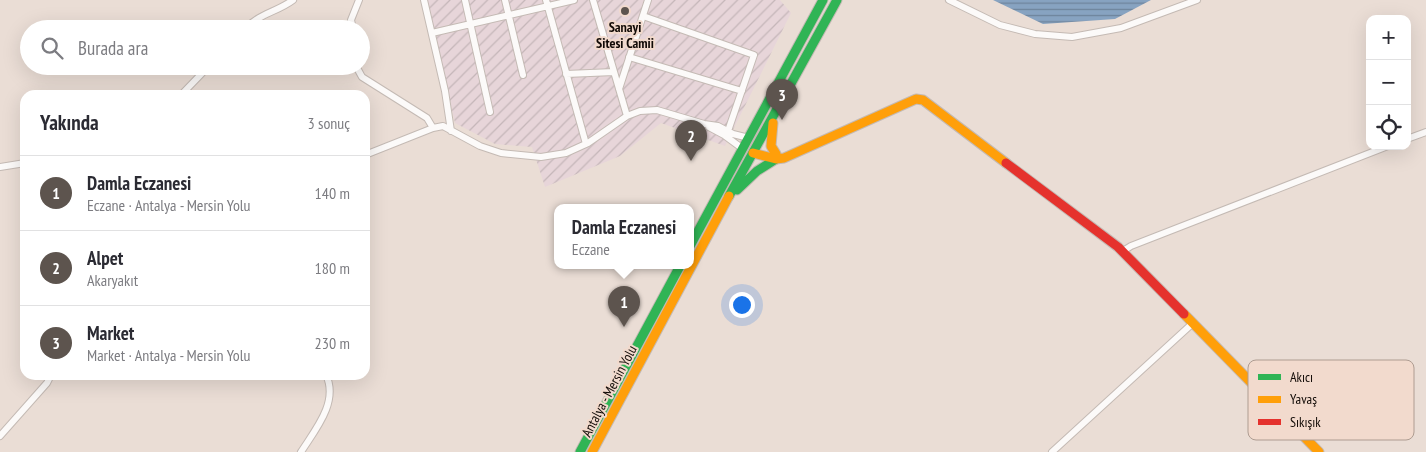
<!DOCTYPE html>
<html lang="tr">
<meta charset="utf-8">
<style>
body{margin:0;font-family:"PT Sans Narrow",sans-serif;background:#f7f7f7;color:#2b2b33}
.controls{position:absolute;right:15px;top:15px;display:grid;overflow:hidden;border-radius:10px;box-shadow:0 5px 20px #0002}
.controls button{width:45px;height:45px;display:grid;place-items:center;padding:0;border:0;border-bottom:1px solid #e1e1e2;background:#fff;color:#2b2b33;font:25px sans-serif}
.you{position:absolute;left:741px;top:304px;width:18px;height:18px;margin:-12px;border:4px solid #fff;border-radius:50%;background:#1a73e8;box-shadow:0 0 0 8px #1a73e833}
.badge{display:grid;place-items:center;width:32px;height:32px;border-radius:50%;background:#5d544e;color:#fff;font-size:16px;font-weight:700}
.pin{position:absolute;translate:-50% -41px;filter:drop-shadow(0 1px 2px #0008)}
.pin::after{content:'';position:absolute;top:26px;width:18px;height:15px;background:inherit;clip-path:polygon(0 0,100% 0,50% 100%)}
.popup{position:absolute;left:554px;top:204px;width:140px;height:65px;box-sizing:border-box;display:grid;place-content:center;border-radius:10px;background:#fff;filter:drop-shadow(0 1px 4px #0005);font-size:16px;white-space:nowrap;color:#7c7c81}
.popup b{font-size:19px;color:#2b2b33}
.popup::after{content:'';position:absolute;left:50%;top:100%;margin-left:-10px;border:10px solid transparent;border-top-color:#fff}
.list{margin:0;padding:0;list-style:none}
h2{display:flex;justify-content:space-between;align-items:center;height:65px;margin:0;padding:0 20px;font-size:21px}
h2 small{font-size:16px;font-weight:400;color:#7c7c81}
.list li{display:grid;grid-template-columns:32px 1fr auto;gap:15px;align-items:center;box-sizing:border-box;height:75px;padding:0 20px;border-top:1px solid #e1e1e2}
.list b{display:block;font-size:19px;white-space:nowrap}
.list p{margin:0;font-size:16px;white-space:nowrap;color:#7c7c81}
.list em{font-size:16px;font-style:normal;color:#7c7c81}
.icon{flex:none;width:28px;height:28px;fill:none;stroke:currentColor;stroke-width:2;stroke-linecap:round;stroke-linejoin:round}
.map{position:relative;flex:none;width:1426px;height:452px;overflow:hidden}
.search{position:absolute;background:#fff;box-shadow:0 5px 20px #0002;left:20px;top:20px;width:350px;height:55px;display:flex;align-items:center;gap:12px;box-sizing:border-box;padding:0 18px;border-radius:28px;color:#7c7c81;font-size:19px}
.panel{position:absolute;background:#fff;box-shadow:0 5px 20px #0002;left:20px;top:90px;width:350px;height:290px;border-radius:15px}
.map>svg:first-child{display:block}
.industrial{fill:url(#industrial-furrows)}
.water{fill:url(#water-rules)}
.lines{fill:none;stroke-linecap:round;stroke-linejoin:round}
.street-casing{stroke:#c4bab4;stroke-width:8}
.fast-casing{stroke:#c4bab4;stroke-width:11}
.slow-casing{stroke:#c4bab4;stroke-width:11}
.jam-casing{stroke:#c4bab4;stroke-width:11}
.street{stroke:#fcfaf9;stroke-width:6}
.fast{stroke:#30b455;stroke-width:9}
.slow{stroke:#ff9f0a;stroke-width:9}
.jam{stroke:#e5322d;stroke-width:9}
.poi-dot{fill:#5d544e;stroke:#f2dacd;stroke-width:2}
.labels{text-anchor:middle;stroke-width:4;stroke-linejoin:round;paint-order:stroke}
.poi-label{font-size:14px;font-weight:bold;fill:#110a06;stroke:#f2dacd}
.street-label{font-size:14px;fill:#110a06;stroke:#f2dacd}
.key{fill:#f2dacd;stroke:#ae9c91;stroke-width:1}
.key-label{font-size:14px;fill:#110a06}
</style>
<div class="map">
<svg width="1426" height="452" viewBox="0 0 1426 452">
<defs>
<pattern id="industrial-furrows" width="10" height="10" patternUnits="userSpaceOnUse" patternTransform="scale(1.25)"><rect width="10" height="10" fill="#e7d5d9"/><path d="M-1 1l2-2M0 10L10 0M9 11l2-2" fill="none" stroke="#c5b6b9"/></pattern>
<pattern id="water-rules" width="6" height="5" patternUnits="userSpaceOnUse" patternTransform="scale(1.25)"><rect width="6" height="5" fill="#87a3c1"/><path d="M0 2.5h6" fill="none" stroke="#6d839b"/></pattern>
</defs>
<rect width="100%" height="100%" fill="#eaddd5"/>
<!-- industrial -->
<path class="industrial" d="M427,0H780L791,13L725,146L661,123L620,156L545,187L532,147L495,144L455,123Z"/>
<!-- water -->
<path class="water" d="M993,0H1151L1115,19L1043,24Z"/>
<g class="lines">
<defs>
<path id="street" d="M424,0L445,91L451,131
M465,0L490,112
M505,0L523,75
M546,0L586,144
M593,0L627,116
M949,0L1000,25L1035,34L1072,37L1121,28L1197,0
M643,16L754,55L728,131
M245,29C260,13 277,12 293,0
M353,29L351,20L359,0
M432,33L574,0
M629,57L742,91
M356,66L362,77L427,118L433,128
M566,74L614,72
M619,89L648,0
M181,95L209,66
M709,127L724,135L743,149
M1407,139L1426,132
M365,155L433,128L443,126L480,146L501,153L541,157L566,153L588,143L627,116L640,111L657,110L704,124L718,126L733,134L749,138
M0,167L25,163
M1123,251L1131,246L1388,146
M0,436L47,383L51,375
M301,452C315,430 339,402 326,375
M1052,452L1193,323"/>
<path id="fast" d="M737,190L757,171L776,159
M729,196L837,0
M690,246L823,0
M580,452L680,266"/>
<path id="slow" d="M773,123L771,146L776,154
M753,153L776,159L784,158L916,99L923,100L1006,163
M1184,314L1319,452
M592,452L729,196"/>
<path id="jam" d="M1006,163L1118,247L1184,314"/>
</defs>
<!-- street casing -->
<use href="#street" class="street-casing"/>
<!-- fast casing -->
<use href="#fast" class="fast-casing"/>
<!-- slow casing -->
<use href="#slow" class="slow-casing"/>
<!-- jam casing -->
<use href="#jam" class="jam-casing"/>
<!-- street -->
<use href="#street" class="street"/>
<!-- fast -->
<use href="#fast" class="fast"/>
<!-- slow -->
<use href="#slow" class="slow"/>
<!-- jam -->
<use href="#jam" class="jam"/>
</g>
<!-- markers -->
<circle class="poi-dot" cx="625" cy="11" r="5"/>
<g class="labels">
<!-- poi labels -->
<g class="poi-label">
<text x="625" y="32">Sanayi<tspan x="625" dy="16">Sitesi Camii</tspan></text>
</g>
<!-- street labels -->
<g class="street-label">
<text transform="translate(609 391) rotate(-62)" y="5">Antalya - Mersin Yolu</text>
</g>
</g>
<!-- legend -->
<rect x="1248" y="360" width="166" height="80" rx="8" class="key"/>
<rect x="1258" y="374" width="23" height="6" fill="#30b455"/>
<rect x="1258" y="396" width="23" height="7" fill="#ff9f0a"/>
<rect x="1258" y="419" width="23" height="6" fill="#e5322d"/>
<g class="key-label">
<text x="1290" y="382">Akıcı</text>
<text x="1290" y="404">Yavaş</text>
<text x="1290" y="427">Sıkışık</text>
</g>
</svg>
<div class="controls">
<button>+</button>
<button>−</button>
<button><svg class="icon" aria-label="locate" viewBox="0 0 24 24"><circle cx="12" cy="12" r="6"/><path d="M12 2v4M12 18v4M2 12h4M18 12h4"/></svg></button>
</div>
<div class="you"></div>
<div class="pin badge" style="left:624px;top:327px">1</div>
<div class="popup"><b>Damla Eczanesi</b>Eczane</div>
<div class="pin badge" style="left:691px;top:161px">2</div>
<div class="pin badge" style="left:782px;top:120px">3</div>
<div class="search"><svg class="icon" aria-label="search" viewBox="0 0 24 24"><circle cx="10" cy="10" r="6"/><path d="M15 15l6 6"/></svg>Burada ara</div>
<section class="panel">
<h2>Yakında<small>3 sonuç</small></h2>
<ul class="list">
<li><span class="badge">1</span><div><b>Damla Eczanesi</b><p>Eczane · Antalya - Mersin Yolu</p></div><em>140 m</em></li>
<li><span class="badge">2</span><div><b>Alpet</b><p>Akaryakıt</p></div><em>180 m</em></li>
<li><span class="badge">3</span><div><b>Market</b><p>Market · Antalya - Mersin Yolu</p></div><em>230 m</em></li>
</ul>
</section>
</div>
